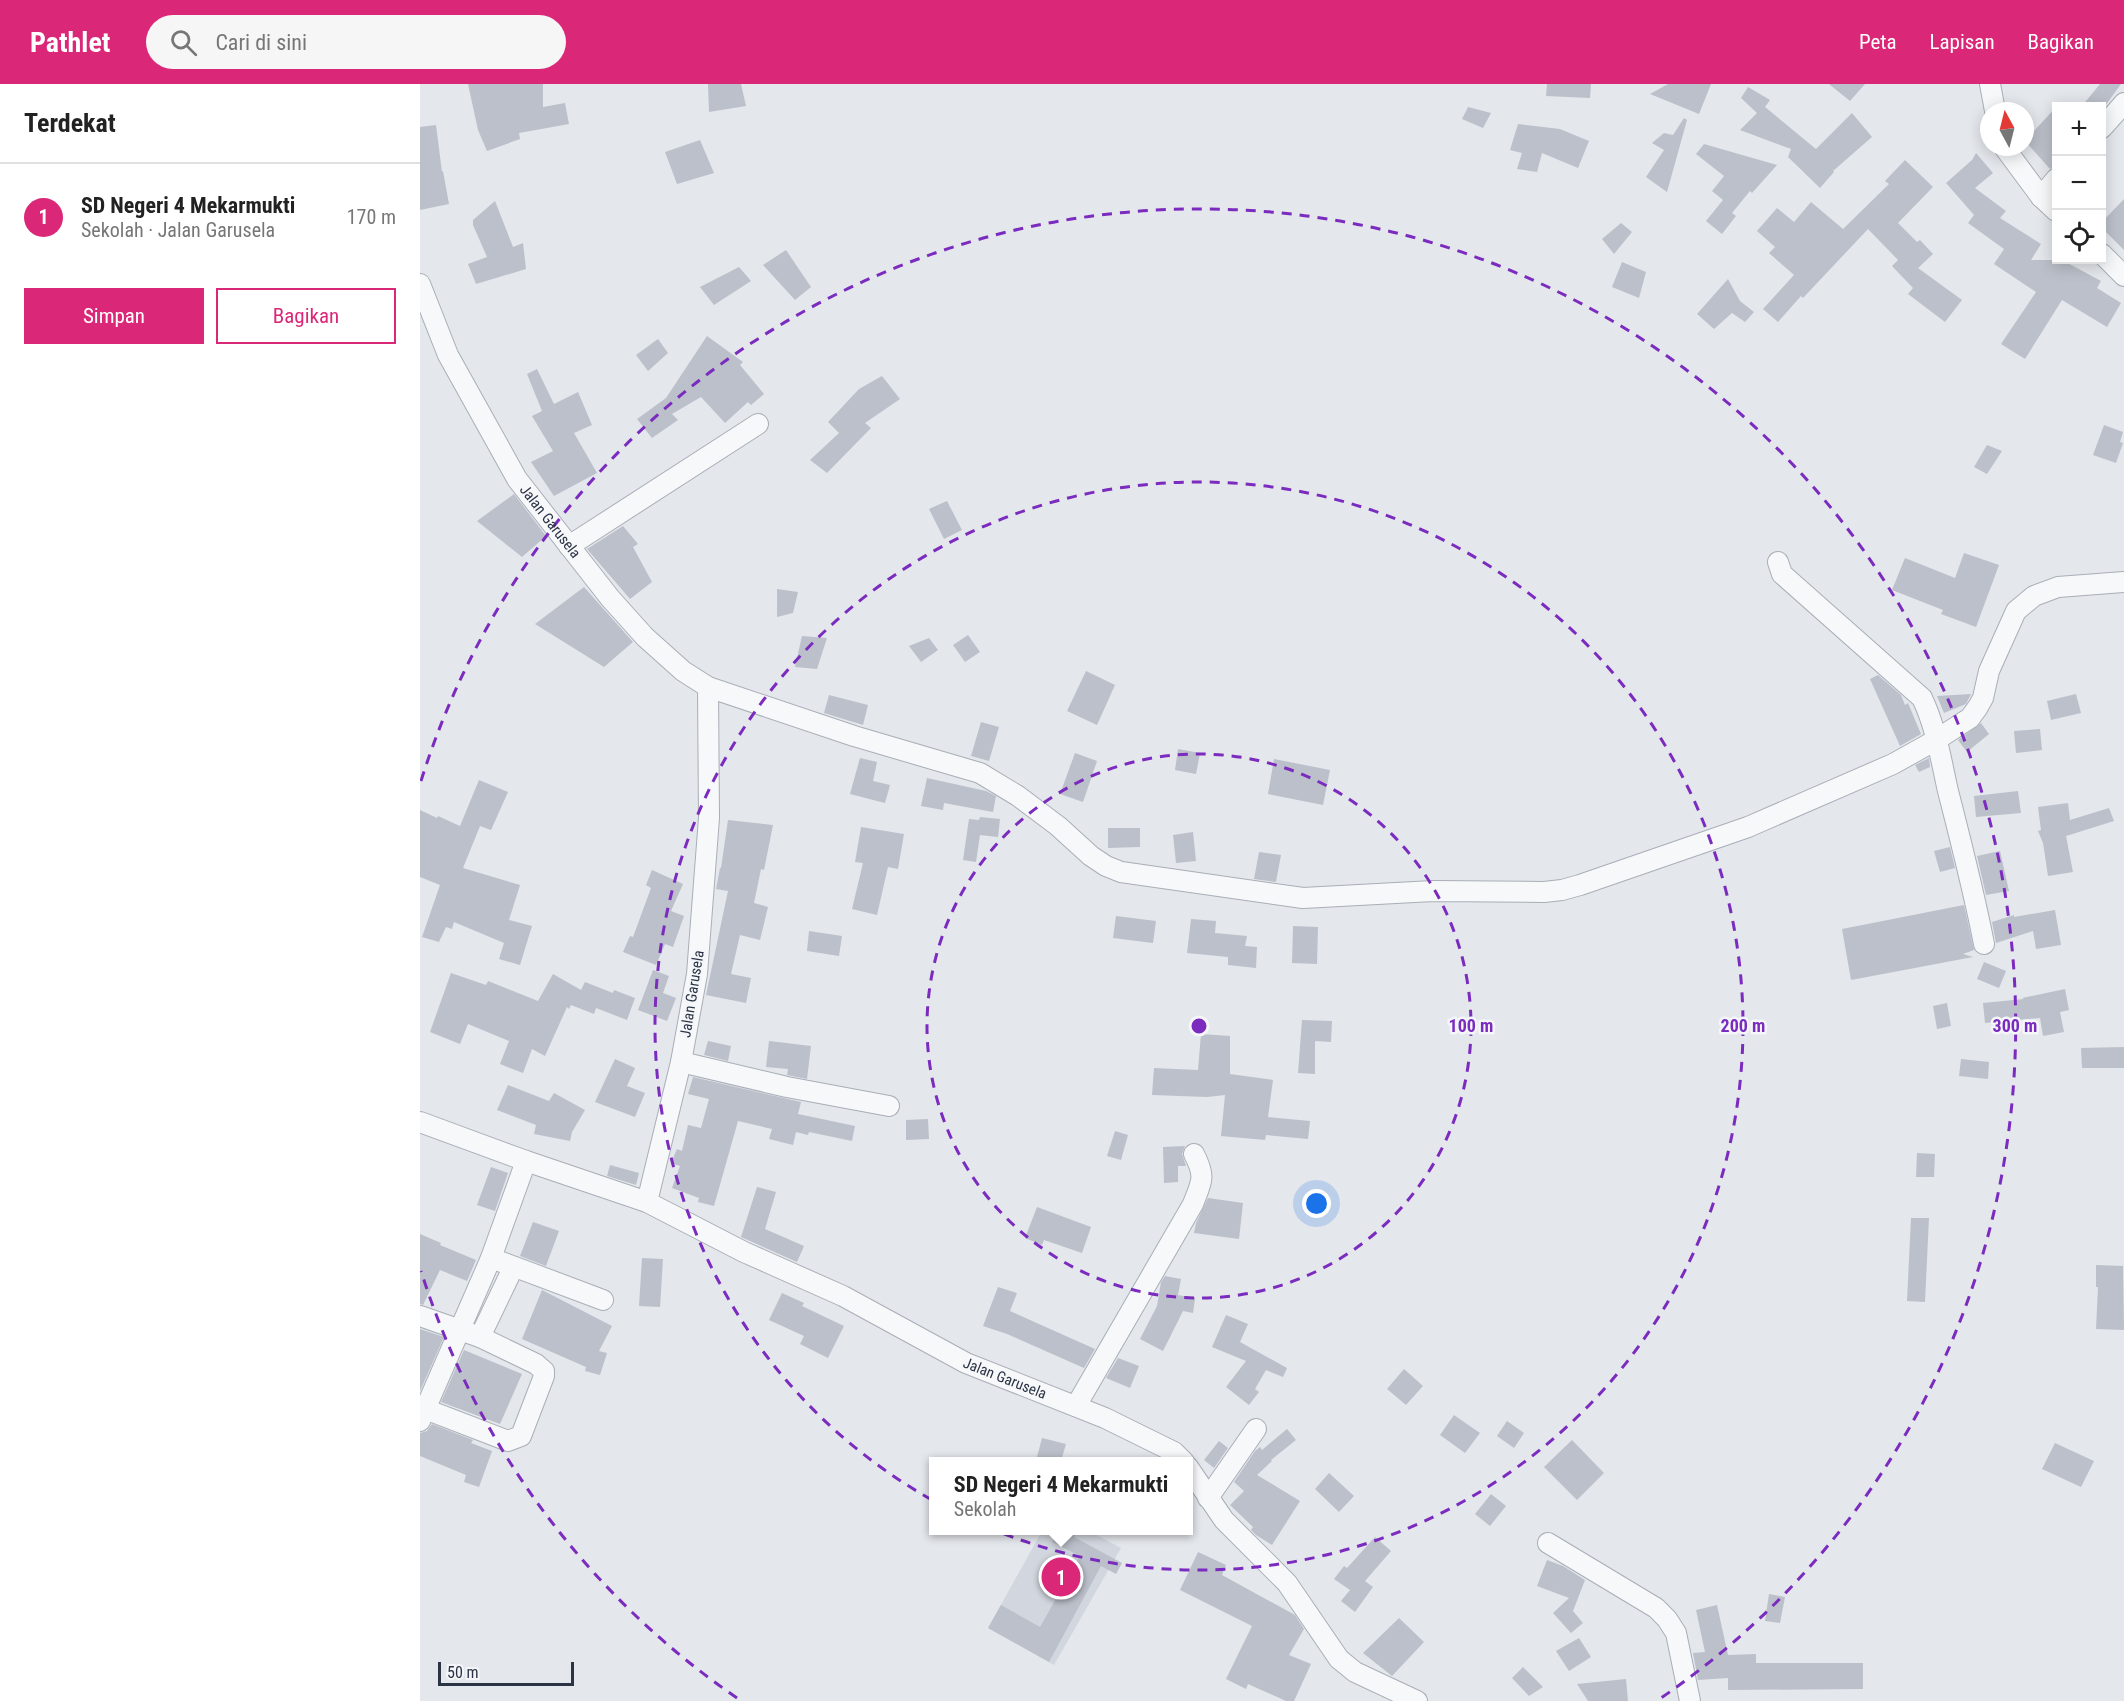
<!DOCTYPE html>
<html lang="id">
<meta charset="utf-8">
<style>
body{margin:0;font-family:"Roboto Condensed",sans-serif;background:#f6f6f6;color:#222}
.controls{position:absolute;right:18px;top:18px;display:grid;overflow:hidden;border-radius:0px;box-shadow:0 3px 15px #0003}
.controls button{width:54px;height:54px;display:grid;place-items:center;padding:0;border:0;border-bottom:2px solid #e0e0e0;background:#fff;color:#222;font:30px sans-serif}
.compass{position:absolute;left:1560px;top:18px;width:54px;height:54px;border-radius:50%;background:#fff;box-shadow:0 3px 15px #0003;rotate:353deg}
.scale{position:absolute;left:18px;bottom:15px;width:136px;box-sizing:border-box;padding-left:6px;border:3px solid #2b3445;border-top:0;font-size:16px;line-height:21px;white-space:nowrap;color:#2b3445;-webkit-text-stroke:4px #f4f6f9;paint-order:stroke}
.you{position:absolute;left:897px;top:1120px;width:21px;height:21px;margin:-15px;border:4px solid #fff;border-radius:50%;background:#1a73e8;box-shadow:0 0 0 9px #1a73e833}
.badge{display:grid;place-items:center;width:39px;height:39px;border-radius:50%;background:#db2777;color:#fff;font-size:20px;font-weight:700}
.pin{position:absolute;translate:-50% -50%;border:3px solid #fff;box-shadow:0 2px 6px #0006}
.popup{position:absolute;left:509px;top:1373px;width:264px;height:78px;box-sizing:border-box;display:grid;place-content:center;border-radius:0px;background:#fff;filter:drop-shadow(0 2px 4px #0005);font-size:20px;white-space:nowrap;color:#767676}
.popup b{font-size:22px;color:#222}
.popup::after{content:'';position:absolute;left:50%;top:100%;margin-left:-12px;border:12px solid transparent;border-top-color:#fff}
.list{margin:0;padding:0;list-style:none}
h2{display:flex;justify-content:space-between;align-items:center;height:78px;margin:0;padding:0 24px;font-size:26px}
h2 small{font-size:20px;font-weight:400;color:#767676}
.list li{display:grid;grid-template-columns:39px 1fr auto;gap:18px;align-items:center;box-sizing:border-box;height:108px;padding:0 24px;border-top:2px solid #e0e0e0}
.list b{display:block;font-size:22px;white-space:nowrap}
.list p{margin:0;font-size:20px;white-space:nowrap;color:#767676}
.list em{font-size:20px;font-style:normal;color:#767676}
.actions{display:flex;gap:12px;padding:18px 24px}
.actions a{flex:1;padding:14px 0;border:2px solid #db2777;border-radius:0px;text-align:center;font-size:21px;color:#db2777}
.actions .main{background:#db2777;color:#fff}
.icon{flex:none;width:33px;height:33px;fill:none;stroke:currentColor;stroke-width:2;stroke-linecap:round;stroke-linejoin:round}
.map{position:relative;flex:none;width:1704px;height:1617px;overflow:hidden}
header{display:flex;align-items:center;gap:36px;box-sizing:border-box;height:84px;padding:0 30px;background:#db2777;color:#fff}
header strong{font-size:28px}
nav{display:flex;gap:33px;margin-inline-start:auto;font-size:21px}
.search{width:420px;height:54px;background:#f6f6f6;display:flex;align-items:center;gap:15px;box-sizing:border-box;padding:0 21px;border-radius:33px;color:#767676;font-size:22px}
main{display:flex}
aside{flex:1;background:#fff}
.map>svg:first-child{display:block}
.built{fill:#d2d6de}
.building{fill:#bbc0ca}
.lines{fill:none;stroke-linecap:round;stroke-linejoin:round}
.minor-casing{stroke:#a9aeb7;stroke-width:22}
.minor{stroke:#f7f8fa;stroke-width:20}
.ring{fill:none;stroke:#7b2cbf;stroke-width:3;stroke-dasharray:10 8}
.labels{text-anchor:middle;stroke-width:5;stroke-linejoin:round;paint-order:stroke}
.street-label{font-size:15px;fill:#2b3445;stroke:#f4f6f9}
.centre{fill:#7b2cbf;stroke:#f4f6f9;stroke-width:3}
.ring-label{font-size:18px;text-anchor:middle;font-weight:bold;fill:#7b2cbf;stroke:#f4f6f9;stroke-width:5;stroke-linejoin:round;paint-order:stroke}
</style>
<header>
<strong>Pathlet</strong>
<div class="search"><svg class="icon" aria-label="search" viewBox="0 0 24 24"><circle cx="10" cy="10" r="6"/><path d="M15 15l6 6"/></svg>Cari di sini</div>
<nav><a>Peta</a><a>Lapisan</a><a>Bagikan</a></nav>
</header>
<main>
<aside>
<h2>Terdekat<small></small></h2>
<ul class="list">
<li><span class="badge">1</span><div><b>SD Negeri 4 Mekarmukti</b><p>Sekolah · Jalan Garusela</p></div><em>170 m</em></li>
</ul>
<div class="actions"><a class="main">Simpan</a><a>Bagikan</a></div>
</aside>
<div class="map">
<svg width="1704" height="1617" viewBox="0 0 1704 1617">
<rect width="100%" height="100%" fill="#e4e7ec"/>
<!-- built -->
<path class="built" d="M622,1447H669L701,1464L634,1581L568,1544Z"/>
<!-- building -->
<path class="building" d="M48,0H123V23L145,19L149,40L99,49L100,55L67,67L58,46Z
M288,0H321L326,22L289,28Z
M1127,0H1171L1170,14L1126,12Z
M1248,0H1291L1279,30L1230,10Z
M1409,0H1445L1430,17Z
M1680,0H1701L1685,22H1662Z
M1328,3L1350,16L1345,23L1396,65L1432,29L1452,53L1413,87L1414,88L1400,104L1368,73L1371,65L1320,46L1337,29L1321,14Z
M1048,23L1071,29L1063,44L1042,35Z
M1636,23V83L1630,85L1605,57Z
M1264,34L1267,36L1247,108L1226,93L1244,66L1232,59L1244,49L1253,51Z
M1098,40L1140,45L1169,57L1158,84L1122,69L1117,88L1097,85L1102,69L1090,66Z
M16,41L22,88L23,87L29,120L0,126V43Z
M280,56L294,89L257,100L245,68Z
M1284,60L1357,81L1332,109L1330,107L1312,129L1316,132L1302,150L1286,137L1303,116L1292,107L1304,92L1276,70Z
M1556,69L1573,89L1555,104L1586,127L1580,134L1621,160L1611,176H1642L1681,197L1677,204L1701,219L1687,243L1642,216L1605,275L1581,260L1616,208L1574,180L1584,165L1548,139L1554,131L1526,99L1552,76Z
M1485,76L1513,103L1478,139L1497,158L1500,156L1513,170L1498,184L1542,216L1525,238L1488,210L1493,204L1472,182L1478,176L1448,145L1383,214L1381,212L1358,238L1343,225L1374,191L1349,169L1355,163L1337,147L1357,124L1374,138L1391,118L1423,145L1469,100L1465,97Z
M1704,115V166L1682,144V138Z
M75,117L93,163L103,159L106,185L56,200L48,180L67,173L53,141V136Z
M1201,139L1212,148L1194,170L1182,155Z
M366,166L391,203L375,216L343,181Z
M1202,178L1226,188L1219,214L1192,203Z
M319,183L331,197L294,221L280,203Z
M1308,195L1320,217L1334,228L1325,238L1312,229L1294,245L1277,230Z
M287,252L323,278L320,281L344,310L331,321L328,318L305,339L281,313L252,330L258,336L232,354L217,335L246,314Z
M238,255L248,269L228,287L216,271Z
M117,285L134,320L158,308L172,341L154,349L177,389L134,412L111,378L133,367L112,332L122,327L107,290Z
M462,292L480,315L445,339L451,344L407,389L390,376L419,349L408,338L439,305Z
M1684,341L1703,348L1700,358L1703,359L1696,379L1673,371Z
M1567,361L1582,367L1567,390L1554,383Z
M94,410L126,452L102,473L57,437Z
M527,417L542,446L524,455L509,425Z
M203,442L218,460L213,463L232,498L210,515L167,465Z
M1544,469L1579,481L1556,543L1521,530L1523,526L1472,506L1485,474L1535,494Z
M164,503L213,558L184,583L115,540Z
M357,505L378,508L373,529L357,533Z
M548,551L560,568L545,578L533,561Z
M382,552L407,554L397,585L375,583Z
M509,554L518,566L501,578L489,562Z
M666,587L695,601L677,641L647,627Z
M1458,591L1481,611L1485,621L1488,619L1501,650L1480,662L1450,595Z
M1551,610L1546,620L1524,629L1517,612Z
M1656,610L1661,629L1631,636L1627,617Z
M409,611L448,621L443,641L404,629Z
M561,638L579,643L569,677L551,672Z
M1561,639L1569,650L1547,668L1538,656Z
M1620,645L1622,666L1596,669L1594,647Z
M758,665L780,669L776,690L755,686Z
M655,669L677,677L663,718L640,710Z
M440,674L457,678L453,697L470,701L465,719L430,710Z
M1509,674L1510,683L1499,688L1495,681Z
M854,675L910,686L903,721L848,710Z
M507,694L566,707L576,712L573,728L524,719L523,726L501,722Z
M59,696L88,708L71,746L60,742L43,784L100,801L89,836L112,842L100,881L79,875L84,859L34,838L32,845L26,843L19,858L2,853L20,801L0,793V726L17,734L18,732L40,742Z
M1598,707L1601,729L1556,733L1554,712Z
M1648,719L1650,736L1689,724L1694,737L1646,752L1653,788L1628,792L1623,759L1618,747L1621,746L1618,723Z
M560,733L580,735L578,753L560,751L556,778L543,776L549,735L559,736Z
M308,736L353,741L344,786L341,785L334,819L348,823L340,856L320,851L311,890L331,894L326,919L286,911L308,807L296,805L300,784H301Z
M441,743L484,750L478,785L468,783L457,831L432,825L443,779L435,778Z
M688,744H720V763L688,764Z
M773,748L776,777L756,779L753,751Z
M1530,763L1535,784L1520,788L1514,767Z
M1580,767L1589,807L1566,811L1557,772Z
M839,768L861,771L856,798L834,795Z
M232,786L263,800L251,827L264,832L253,863L245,860L236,881L203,868L210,852L213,853L231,804L226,801Z
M1544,821L1554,866L1543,870L1553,873L1431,896L1422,845Z
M1635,826L1641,861L1616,865L1613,847L1576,859L1572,838L1594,831V833Z
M696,832L736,837L733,859L693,854Z
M771,835L796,837L795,849L827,852L825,862L837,863L836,884L808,881V873L767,869Z
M873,842L898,843L897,880L872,879Z
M389,847L422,852L419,872L387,867Z
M1564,878L1586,887L1579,904L1557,895Z
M233,886L249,892L243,909L256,914L247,937L218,926Z
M31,889L66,901L68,897L118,917L133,890L161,906L165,898L193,909L194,906L215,914L207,936L176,924L174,930L151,921L149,925L147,923L125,972L112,965L103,989L80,980L89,957L48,940L40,960L10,948Z
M1645,905L1649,926L1640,928L1644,948L1623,952L1620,934L1565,939L1563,919L1604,915L1602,914Z
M1527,919L1531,942L1517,945L1513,922Z
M882,936L912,937L911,958L895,957V990L878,989Z
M781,950L810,952V990L853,996L848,1033L890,1037L888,1055L846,1051L845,1056L801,1052L805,1011L787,1013L732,1011L734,984L778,986Z
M288,957L311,962L308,977L284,971Z
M349,957L391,962L387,995L367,991L368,985L346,983Z
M1704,963V984H1662L1661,964Z
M195,975L215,984L207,1002L225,1009L215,1033L175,1018Z
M1541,975L1569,978L1568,995L1539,992Z
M273,993L381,1018L378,1030L435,1042L432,1057L389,1048L388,1051L376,1048L373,1061L349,1055L352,1045L318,1037L294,1122L278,1118L279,1114L252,1104L260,1082L251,1079L257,1065L262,1067L268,1041L281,1044L289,1015L268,1010Z
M88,1001L129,1017L134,1009L165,1026L152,1048L150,1057L114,1050L116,1041L77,1026Z
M508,1035L509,1055L486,1056V1036Z
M695,1047L708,1051L701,1076L687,1072Z
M765,1062L762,1070L766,1082H758V1098L744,1099L743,1063Z
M1497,1069L1515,1070L1514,1093H1496Z
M190,1081L219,1089L216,1101L187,1092Z
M71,1083L88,1089L75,1127L57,1121Z
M337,1103L356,1108L345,1145L384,1162L377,1178L321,1153Z
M788,1114L823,1119L819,1155L774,1149L776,1139Z
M617,1123L671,1143L662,1169L624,1156L622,1161L605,1154Z
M1491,1134H1509L1505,1218L1487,1217Z
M113,1138L139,1147L126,1182L100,1172Z
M0,1150L21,1159L20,1161L56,1176L47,1197L20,1186L3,1221L0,1220Z
M222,1174L243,1175L240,1223L219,1222Z
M1676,1181L1703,1182L1704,1246L1676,1245L1678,1203H1676Z
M745,1192L761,1195L758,1211L775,1214L773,1229L763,1227L743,1267L720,1255L737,1222L741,1198Z
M578,1203L597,1209L590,1227L675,1265L664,1284L587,1250L563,1242Z
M122,1206L192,1242L179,1267L187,1269L180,1291L165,1287L166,1283L102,1255Z
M362,1209L384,1219L382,1222L424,1242L408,1274L380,1260L384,1252L349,1236Z
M806,1231L828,1240L820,1258L867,1284L863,1293L846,1286L835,1305L839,1308L829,1321L806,1303L826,1277L792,1263Z
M0,1245L24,1253L0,1307Z
M44,1266L102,1290L80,1340L21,1318Z
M698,1274L719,1282L710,1304L686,1294Z
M984,1285L1003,1302L986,1321L967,1305Z
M1034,1331L1060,1349L1045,1369L1020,1351Z
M1087,1337L1104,1349L1094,1364L1077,1352Z
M12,1340L53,1356L51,1359L72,1367L59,1403L44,1398L46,1391L0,1372V1349L7,1347Z
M867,1345L876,1356L851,1376L852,1377L837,1391L880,1417L852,1461L836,1451L831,1446L833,1443L810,1421L824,1407L814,1398L835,1367L840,1363L842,1366Z
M622,1354L646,1360L641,1377H616Z
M1152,1356L1184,1389L1157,1416L1124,1383Z
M799,1357L808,1364L794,1384L784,1376Z
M1635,1359L1674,1377L1661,1403L1622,1385Z
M909,1389L934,1412L919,1428L895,1405Z
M1071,1410L1086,1422L1070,1442L1055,1430Z
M638,1446H658L654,1453L702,1479L696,1490L681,1482L629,1578L568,1544L581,1521L620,1543L660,1472L632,1458Z
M955,1453L971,1467L945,1497L953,1503L935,1528L921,1517L930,1506L914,1495L924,1482L927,1484Z
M778,1468L806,1481L802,1491L875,1531L884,1545L869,1571L891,1580L874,1617H866L828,1600L826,1605L806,1595L832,1542L760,1506Z
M1127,1476L1143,1482L1165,1496L1153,1527L1163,1539L1151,1549L1133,1529L1149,1514L1117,1502Z
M1349,1510L1365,1513L1360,1539L1345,1537Z
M1297,1521L1308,1571L1336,1570V1579H1443V1605L1308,1606V1594L1278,1596L1273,1569L1285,1568L1276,1526Z
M979,1534L1004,1558L972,1592L943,1569Z
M1159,1554L1171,1573L1149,1587L1136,1567Z
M1103,1583L1123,1603L1109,1612L1092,1594Z
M1206,1595L1208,1617H1168L1157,1600Z"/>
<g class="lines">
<defs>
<g id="minor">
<path d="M1570,0L1575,27"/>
<path d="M1682,44L1704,19"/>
<path d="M1584,63L1621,113L1636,127"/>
<path d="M1621,113L1636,95"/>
<path d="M1682,170L1704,192"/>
<path id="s1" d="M0,200L28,271L97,395L190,514L225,553L263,587L288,603L289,734L277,890L261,978L227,1118"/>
<path d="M149,462L338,340"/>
<path d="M1358,478L1362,490L1502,614C1516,643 1521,676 1528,707C1541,758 1554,808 1564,860"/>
<path d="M288,603L434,652L560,689L598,712L638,742L671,772L686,782L701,788L883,814L1013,807L1124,808L1142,806L1160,801L1328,743L1473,680L1516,656L1550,634L1558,623L1563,614L1569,587L1596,527L1614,512L1638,503L1704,498"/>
<path d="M261,978L367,1003L469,1022"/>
<path d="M0,1038L106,1077"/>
<path d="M71,1174L183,1216"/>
<path d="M0,1232L60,1253L116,1280L124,1287V1292L101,1352L88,1357L0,1323"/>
<path d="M60,1253L93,1184"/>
<path d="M656,1322L773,1120C782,1097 786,1093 774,1070"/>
<path id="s2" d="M0,1337L71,1174L106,1077L227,1118L324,1168L423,1212L546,1279L685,1334L754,1368L764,1378"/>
<path d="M768,1383L804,1436L867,1499L919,1575L935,1588L997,1617"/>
<path d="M788,1414L836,1345"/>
<path d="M1128,1459L1236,1524L1247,1535L1256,1549L1270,1617"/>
</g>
</defs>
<!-- minor casing -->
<use href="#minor" class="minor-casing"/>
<!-- minor -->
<use href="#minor" class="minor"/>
</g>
<!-- distance rings -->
<g class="ring">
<circle cx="779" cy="942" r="272"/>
<circle cx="779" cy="942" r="544"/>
<path d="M317 1614A816 816 0 0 1 1 1187M1 697A816 816 0 1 1 1241 1614"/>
</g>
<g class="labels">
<!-- street labels -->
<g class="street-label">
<text dy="5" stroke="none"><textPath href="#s1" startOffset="272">Jalan Garusela</textPath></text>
<text transform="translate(272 910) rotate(-81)" y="5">Jalan Garusela</text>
<text dy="5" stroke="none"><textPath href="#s2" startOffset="808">Jalan Garusela</textPath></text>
</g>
</g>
<circle cx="779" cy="942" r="9" class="centre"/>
<g class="ring-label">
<text x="1051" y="948">100 m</text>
<text x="1323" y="948">200 m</text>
<text x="1595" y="948">300 m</text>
</g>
</svg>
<div class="controls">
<button>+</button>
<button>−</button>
<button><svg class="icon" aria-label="locate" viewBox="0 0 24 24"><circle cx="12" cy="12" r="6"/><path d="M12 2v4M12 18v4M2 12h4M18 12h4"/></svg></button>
</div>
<svg class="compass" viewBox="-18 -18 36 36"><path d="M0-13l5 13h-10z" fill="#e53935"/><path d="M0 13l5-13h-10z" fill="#767676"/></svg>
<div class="scale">50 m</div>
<div class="you"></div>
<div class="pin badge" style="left:641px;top:1493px">1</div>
<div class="popup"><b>SD Negeri 4 Mekarmukti</b>Sekolah</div>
</div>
</main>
